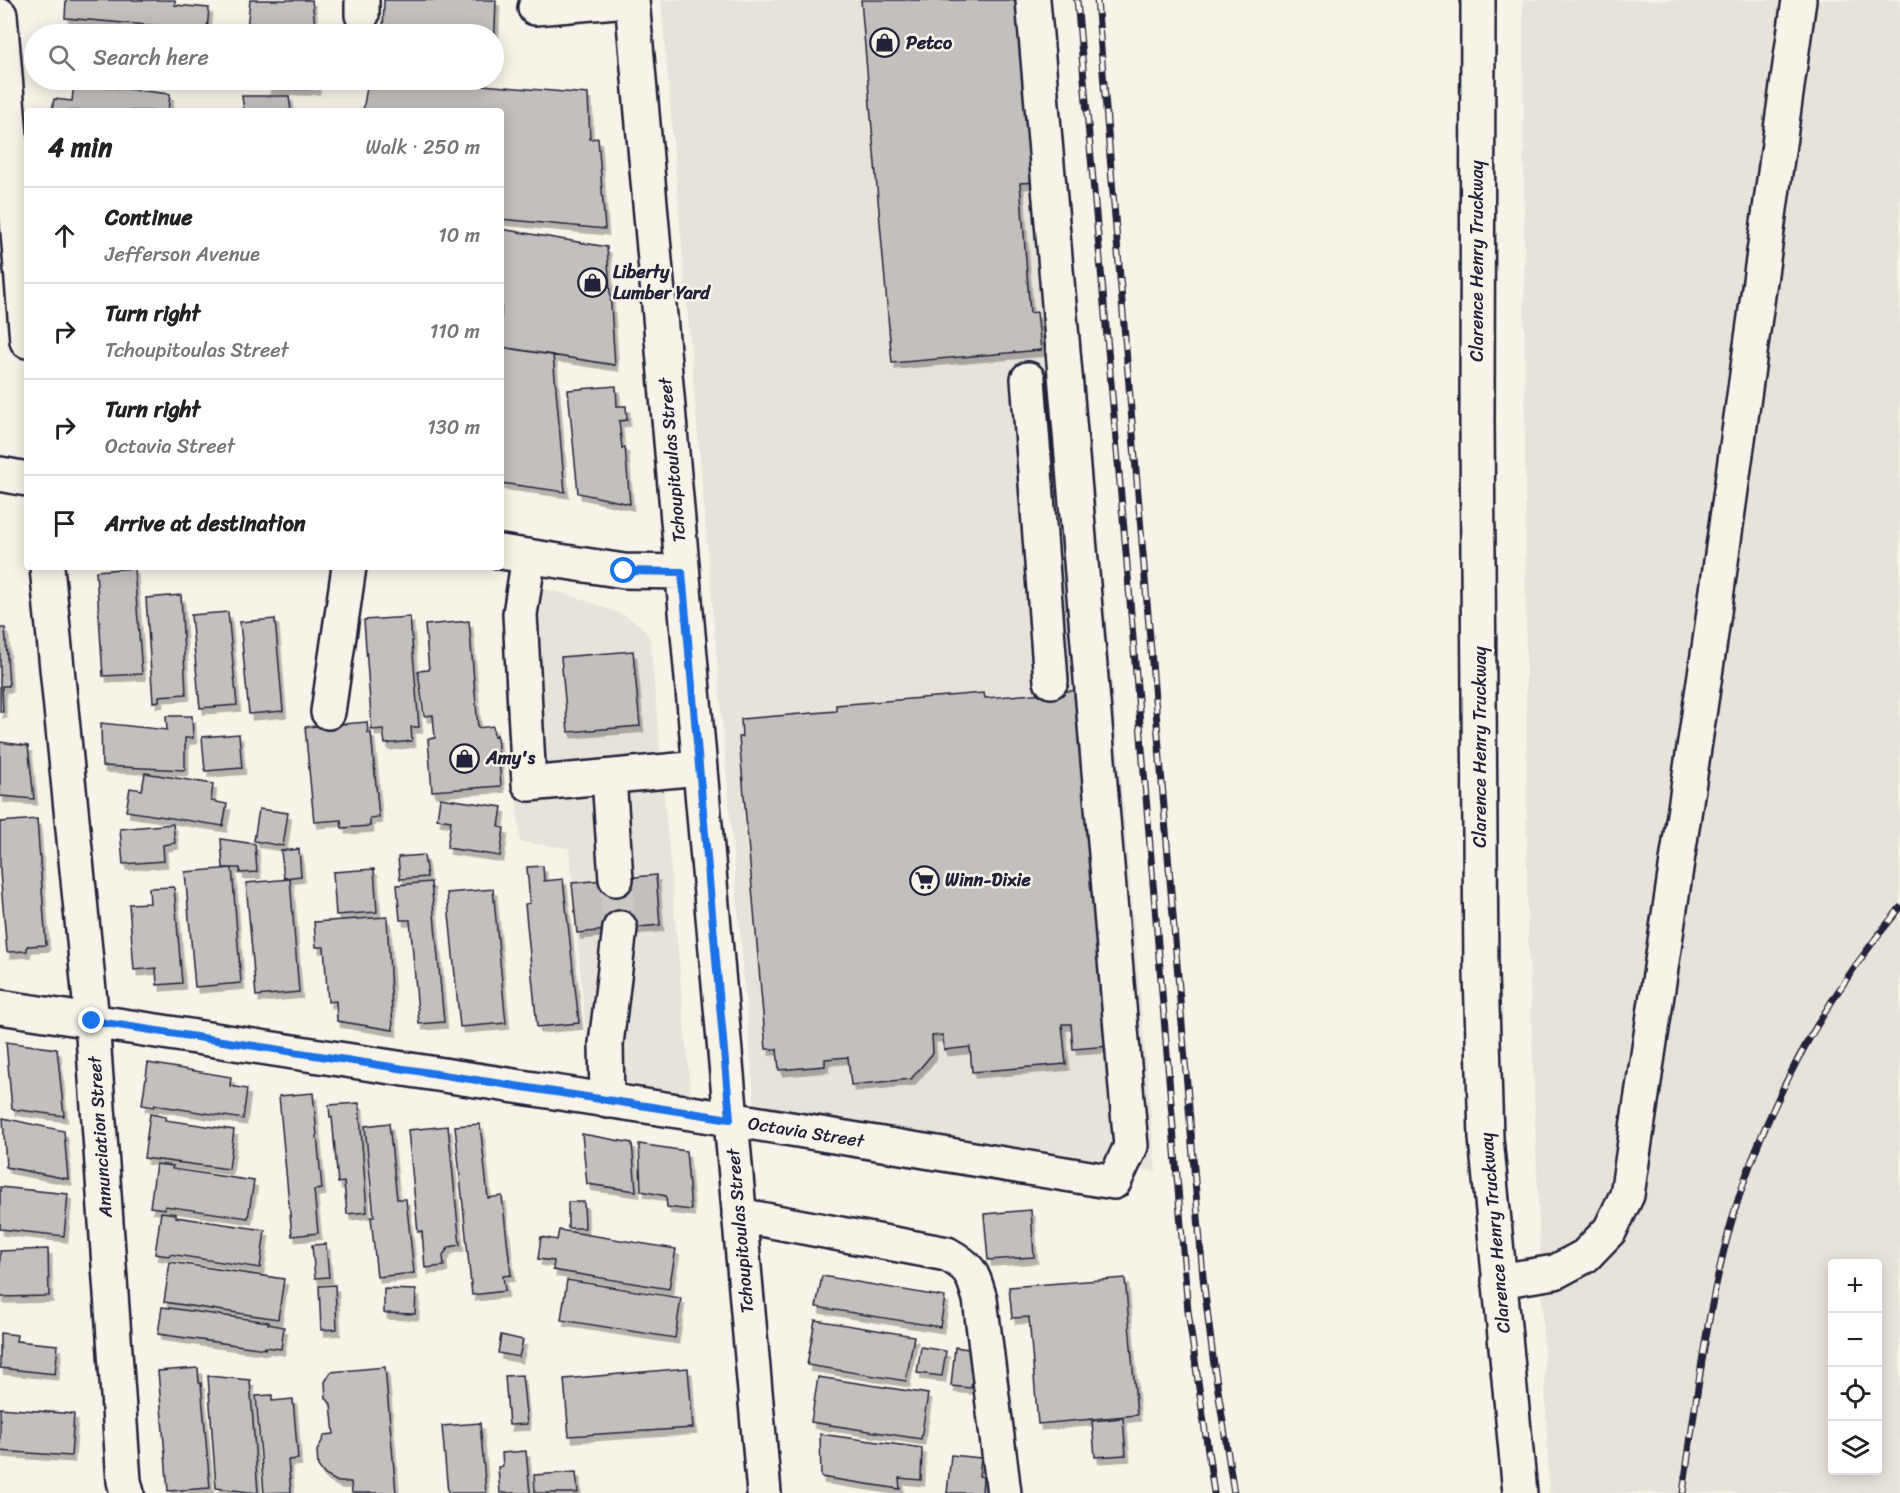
<!DOCTYPE html>
<meta charset="utf-8">
<style>
body{margin:0;font-family:Sriracha,sans-serif;background:#f6f6f6;color:#222}
.controls{position:absolute;right:18px;bottom:18px;display:grid;overflow:hidden;border-radius:6px;box-shadow:0 3px 15px #0003}
.controls button{width:54px;height:54px;display:grid;place-items:center;padding:0;border:0;border-bottom:2px solid #e0e0e0;background:#fff;color:#222;font:30px sans-serif}
.stop{position:absolute;width:18px;height:18px;margin:-14px;border:4px solid #1a73e8;border-radius:50%;background:#fff}
.stop.end{background:#1a73e8;border-color:#fff;box-shadow:0 2px 6px #0008}
.list{margin:0;padding:0;list-style:none}
h2{display:flex;justify-content:space-between;align-items:center;height:78px;margin:0;padding:0 24px;font-size:26px}
h2 small{font-size:20px;font-weight:400;color:#767676}
.list li{display:grid;grid-template-columns:39px 1fr auto;gap:18px;align-items:center;box-sizing:border-box;height:96px;padding:0 24px;border-top:2px solid #e0e0e0}
.list b{display:block;font-size:22px;white-space:nowrap}
.list p{margin:0;font-size:20px;white-space:nowrap;color:#767676}
.list em{font-size:20px;font-style:normal;color:#767676}
.icon{flex:none;width:33px;height:33px;fill:none;stroke:currentColor;stroke-width:2;stroke-linecap:round;stroke-linejoin:round}
.map{position:relative;flex:none;width:1900px;height:1493px;overflow:hidden}
.search{position:absolute;background:#fff;box-shadow:0 3px 15px #0003;left:24px;top:24px;width:480px;height:66px;display:flex;align-items:center;gap:15px;box-sizing:border-box;padding:0 21px;border-radius:33px;color:#767676;font-size:22px}
.panel{position:absolute;background:#fff;box-shadow:0 3px 15px #0003;left:24px;top:108px;width:480px;height:462px;border-radius:6px}
.map>svg:first-child{display:block}
.built{fill:#e7e3db;fill-rule:evenodd}
.building{fill:#c2bfbd;stroke:#22223b;stroke-width:1.5;filter:url(#shadow)}
.lines{fill:none;stroke-linecap:round;stroke-linejoin:round}
.minor-tunnel{stroke:#ccc9c5;stroke-width:33;stroke-dasharray:33 16;stroke-linecap:butt}
.minor-casing{stroke:#22223b;stroke-width:38}
.minor{stroke:#f7f3e8;stroke-width:33}
.rail-casing{stroke:#22223b;stroke-width:7}
.rail{stroke:#f7f3e8;stroke-width:4.5;stroke-dasharray:14;stroke-linecap:butt}
.route{stroke:#1a73e8;stroke-width:8}
.labels{text-anchor:middle;stroke-width:5;stroke-linejoin:round;paint-order:stroke}
.poi-label{font-size:18px;font-weight:bold;fill:#22223b;stroke:#f7f3e8;text-anchor:start}
.street-label{font-size:18px;fill:#22223b;stroke:#f7f3e8}
</style>
<div class="map">
<svg width="1900" height="1493" viewBox="0 0 1900 1493">
<defs>
<filter id="shadow"><feDropShadow dx="3.5" dy="6" stdDeviation="0" flood-color="#0004"/></filter>
</defs>
<rect width="100%" height="100%" fill="#f7f3e8"/>
<filter id="ink" filterUnits="userSpaceOnUse"><feTurbulence type="fractalNoise" baseFrequency=".0167" numOctaves="2"/><feDisplacementMap in="SourceGraphic" scale="12" xChannelSelector="R" yChannelSelector="G"/><feConvolveMatrix kernelMatrix="1 2 1 2 8 2 1 2 1" color-interpolation-filters="sRGB"/></filter>
<g filter="url(#ink)">
<!-- built -->
<path class="built" d="M661,0H1051L1156,1172L755,1110Z
M1523,0H1900V1493H1549L1527,904ZM1832,1264H1878V1470H1832Z
M512,582L568,594L626,616L640,625L650,638L691,1097L591,1086L569,848L520,842L503,640Z"/>
<!-- building -->
<path class="building" d="M66,0H175V5L209,8L207,30L65,18Z
M250,0H312L316,34L247,29Z
M384,0H496L494,56V34H383Z
M861,0H1022L1038,182L1020,183L1030,313L1037,312L1041,350L892,363Z
M64,24L167,34H63Z
M268,80H317L316,88H308V89L267,88Z
M424,80L588,94L590,139L598,138L605,229L501,219V111H363L368,81L423,88Z
M74,83L170,94L168,111H52L54,99L72,101Z
M242,96H289L291,111H244Z
M501,229L607,247L615,365L501,347Z
M501,347L553,355L565,492L501,483Z
M616,386L617,406H626L627,420L619,421L622,448L625,447L630,504L578,493L568,390Z
M134,568L142,674L103,676L96,571Z
M181,595L186,694L159,696V701L153,702L146,598Z
M228,612L237,705L200,708L191,615Z
M410,617L419,727H411L412,741L385,744L383,729L372,730L364,620Z
M275,619L283,711L249,714L240,622Z
M469,621L478,728L493,726L494,736L497,735L501,786L432,791L428,739L435,738L433,715L424,716L418,671L429,670L425,625Z
M0,628H5L9,686H2L3,712H0Z
M633,651L640,726L568,732L561,657Z
M1080,690L1111,1046L1073,1049L1071,1024H1062L1066,1064L972,1072L970,1047L944,1050L943,1035L932,1036L933,1053L911,1079L851,1085L848,1057L825,1059V1066L779,1070L777,1049H766L739,737H742L741,719L836,711V705L984,693L985,698Z
M166,716H192L193,738H185V770L102,766L101,723L167,730Z
M367,722L368,733H371L379,817L370,818V826L342,828L341,820L314,822L305,727Z
M239,734L242,768L205,771L202,737Z
M0,742L28,746L34,799L0,796Z
M145,773L213,784L211,801L227,804L223,826L126,811L130,788L142,790Z
M440,798L502,807L499,827L504,828L500,856L447,848L451,821L437,819Z
M259,809L288,813L283,846L254,841Z
M37,819L46,945L27,946V951L7,952L0,872V822Z
M173,824L175,843L163,845L164,861L123,864L120,829Z
M221,839L255,844L257,872L240,873V868H223Z
M299,849L301,876L284,878L281,851Z
M424,855L427,877L400,879L398,857Z
M543,866L544,881L563,879L579,1023L537,1027L525,904L530,903L527,867Z
M232,868L241,983L195,987L185,872Z
M374,869L377,912L336,915L333,872Z
M656,875L660,925L577,933L572,883Z
M290,879L299,992L256,996L246,883Z
M431,882L444,1022L419,1024L410,920H400L397,885Z
M174,887L182,983L157,985L156,968L134,970L129,904L150,903L149,888Z
M493,889L506,1023L460,1027L447,893Z
M387,917L393,1030L337,1021L336,1001L328,1002L324,947H316L314,922Z
M6,1042L57,1049L64,1116L12,1109Z
M148,1063L231,1077L230,1086L247,1089L243,1119L155,1105L154,1107L142,1105Z
M313,1093L322,1189L314,1190L318,1233L292,1236L279,1096Z
M359,1103L367,1212L347,1214L344,1182L338,1183L332,1117H330L329,1105Z
M150,1114L166,1117L165,1120L234,1130L229,1169L144,1158Z
M3,1118L64,1131L68,1179L6,1167Z
M389,1123L397,1199H406L414,1273L377,1277L371,1217H374L365,1126Z
M480,1124L488,1198L502,1196L511,1275L503,1276L505,1291L472,1295L455,1126Z
M448,1126L460,1245L449,1247L443,1255L444,1266L425,1268L422,1231L418,1232L408,1130Z
M582,1134L632,1143L636,1191L587,1184Z
M639,1144L686,1151L691,1210L667,1207L666,1196L641,1191Z
M156,1164L173,1166L172,1169L254,1181L248,1218L165,1206V1209L150,1207Z
M0,1187L68,1194L64,1236L0,1229Z
M568,1202H584L585,1228H568Z
M1031,1210L1034,1257L988,1260L984,1214Z
M161,1212L176,1214V1217L265,1230L260,1268L170,1254L169,1256L155,1254Z
M559,1230L676,1249L669,1289L553,1270L554,1261L538,1259L541,1237L557,1240Z
M326,1244L329,1277L315,1278L312,1245Z
M48,1249L49,1296L0,1297V1251Z
M170,1262L284,1279L278,1319L164,1302Z
M822,1276L945,1297L940,1327L816,1307Z
M1125,1278L1137,1415L1038,1424L1029,1317L1012,1318L1009,1287Z
M567,1280L681,1298L675,1338L561,1320Z
M335,1285L337,1329L321,1330L319,1286Z
M384,1289L416,1290L415,1314L384,1313Z
M162,1307L269,1322L268,1324L284,1327L281,1349L265,1347V1349L158,1334Z
M815,1320L914,1336L906,1381L807,1365Z
M0,1333L17,1335L16,1341L58,1345L55,1374L0,1368Z
M501,1335L523,1340L519,1357L498,1353Z
M921,1347L946,1351L942,1376L917,1373Z
M955,1347L975,1350L971,1388L951,1386Z
M385,1367L396,1493H352L351,1482H338L325,1475L318,1466L317,1451L325,1435L334,1434L331,1404L326,1398L325,1382L331,1372Z
M198,1368L199,1383H201L210,1488L168,1491L158,1371Z
M688,1368L693,1428L569,1436L564,1379Z
M522,1375L527,1424L509,1425L505,1376Z
M208,1376L250,1380L258,1493L216,1488Z
M818,1377L928,1394L921,1439L811,1422Z
M272,1395V1401L293,1399L298,1459L288,1460L291,1492L264,1493L256,1396Z
M0,1408L74,1414L71,1456L0,1451Z
M1123,1418L1126,1455L1095,1457L1092,1421Z
M480,1423L486,1493H448L442,1426Z
M820,1434L922,1448L921,1480L899,1478L900,1489L821,1477Z
M526,1451L530,1493H500L498,1467L503,1466L502,1453Z
M951,1455L981,1458L979,1476L983,1477L982,1493H947Z
M576,1472L578,1493H535L534,1475Z"/>
<g class="lines">
<!-- minor-tunnel -->
<path class="minor-tunnel" d="M616,879L620,928"/>
<defs>
<path id="minor" d="M362,0V15
M632,0L764,1493
M1478,0L1477,421L1481,973L1486,1138L1520,1493
M535,8L628,0
M0,15L27,341
M1028,379L1051,681
M0,474L27,479
M501,552L624,571L682,572
M529,556L520,614L529,784L699,768
M47,567L92,1021L124,1481L127,1493
M328,712L349,567
M609,778L616,879
M0,1007L730,1119L1114,1182L1131,1146L1033,0
M607,1101L606,1044L620,928
M739,1215L947,1254C972,1268 972,1273 980,1299L1004,1493
M1499,1281L1555,1272L1585,1256L1610,1230L1627,1195L1709,648L1799,0"/>
</defs>
<!-- minor casing -->
<use href="#minor" class="minor-casing"/>
<!-- minor -->
<use href="#minor" class="minor"/>
<defs>
<path id="rail" d="M1077,0L1126,552L1188,1311L1214,1493
M1097,0L1203,1277L1213,1358L1234,1493
M1683,1493C1698,1387 1710,1278 1746,1176C1781,1079 1834,987 1900,908"/>
</defs>
<!-- rail casing -->
<use href="#rail" class="rail-casing"/>
<!-- rail -->
<use href="#rail" class="rail"/>
</g>
</g>
<g class="lines" filter="url(#ink)">
<!-- route -->
<path class="route" d="M92,1021L730,1119L682,572L624,571"/>
</g>
<!-- icons -->
<defs>
<symbol id="shop-ring" viewBox="-11 -11 22 22"><circle r="9.5" fill="#f7f3e8" stroke="#22223b" stroke-width="1.5"/><path d="M-5-2.5h2.3a2.7 3.5 0 0 1 5.4 0H5L5.5 6h-11ZM-1.5-2.5h3a1.5 2.3 0 0 0-3 0Z" fill="#22223b"/></symbol>
<symbol id="supermarket-ring" viewBox="-11 -11 22 22"><circle r="9.5" fill="#f7f3e8" stroke="#22223b" stroke-width="1.5"/><path d="M-6-5.5h2.5l.6 2H6L4.5 2H-2.5L-4.4-4H-6ZM-1.5 3.2a1.3 1.3 0 1 0 .1 0ZM3 3.2a1.3 1.3 0 1 0 .1 0Z" fill="#22223b"/></symbol>
</defs>
<g fill-rule="evenodd">
<use href="#shop-ring" x="868" y="26" width="33" height="33"/>
<use href="#shop-ring" x="576" y="266" width="33" height="33"/>
<use href="#shop-ring" x="448" y="742" width="33" height="33"/>
<use href="#supermarket-ring" x="908" y="864" width="33" height="33"/>
</g>
<g class="labels">
<!-- poi labels -->
<g class="poi-label">
<text x="906" y="49">Petco</text>
<text x="613" y="278">Liberty<tspan x="613" dy="21">Lumber Yard</tspan></text>
<text x="486" y="764">Amy's</text>
<text x="945" y="886">Winn-Dixie</text>
</g>
<!-- street labels -->
<g class="street-label">
<text transform="translate(1477 261) rotate(-90)" y="6">Clarence Henry Truckway</text>
<text transform="translate(672 460) rotate(-95)" y="6">Tchoupitoulas Street</text>
<text transform="translate(1480 747) rotate(-90)" y="6">Clarence Henry Truckway</text>
<text transform="translate(806 1132) rotate(9)" y="6">Octavia Street</text>
<text transform="translate(100 1137) rotate(-94)" y="6">Annunciation Street</text>
<text transform="translate(740 1231) rotate(-95)" y="6">Tchoupitoulas Street</text>
<text transform="translate(1495 1233) rotate(-95)" y="6">Clarence Henry Truckway</text>
</g>
</g>
</svg>
<div class="controls">
<button>+</button>
<button>−</button>
<button><svg class="icon" aria-label="locate" viewBox="0 0 24 24"><circle cx="12" cy="12" r="6"/><path d="M12 2v4M12 18v4M2 12h4M18 12h4"/></svg></button>
<button><svg class="icon" aria-label="layers" viewBox="0 0 24 24"><path d="M12 4l9 5-9 5-9-5zM3 14l9 5 9-5"/></svg></button>
</div>
<div class="stop" style="left:624px;top:571px"></div>
<div class="stop end" style="left:92px;top:1021px"></div>
<div class="search"><svg class="icon" aria-label="search" viewBox="0 0 24 24"><circle cx="10" cy="10" r="6"/><path d="M15 15l6 6"/></svg>Search here</div>
<section class="panel">
<h2>4 min<small>Walk · 250 m</small></h2>
<ul class="list">
<li><svg class="icon" aria-label="ahead" viewBox="0 0 24 24"><path d="M12 20V5M6 11l6-6 6 6"/></svg><div><b>Continue</b><p>Jefferson Avenue</p></div><em>10 m</em></li>
<li><svg class="icon" aria-label="right" viewBox="0 0 24 24"><path d="M7 20v-9h11M14 6l5 5-5 5"/></svg><div><b>Turn right</b><p>Tchoupitoulas Street</p></div><em>110 m</em></li>
<li><svg class="icon" aria-label="right" viewBox="0 0 24 24"><path d="M7 20v-9h11M14 6l5 5-5 5"/></svg><div><b>Turn right</b><p>Octavia Street</p></div><em>130 m</em></li>
<li><svg class="icon" aria-label="arrive" viewBox="0 0 24 24"><path d="M6 21V4h12l-3 4 3 4H6"/></svg><div><b>Arrive at destination</b></div></li>
</ul>
</section>
</div>
